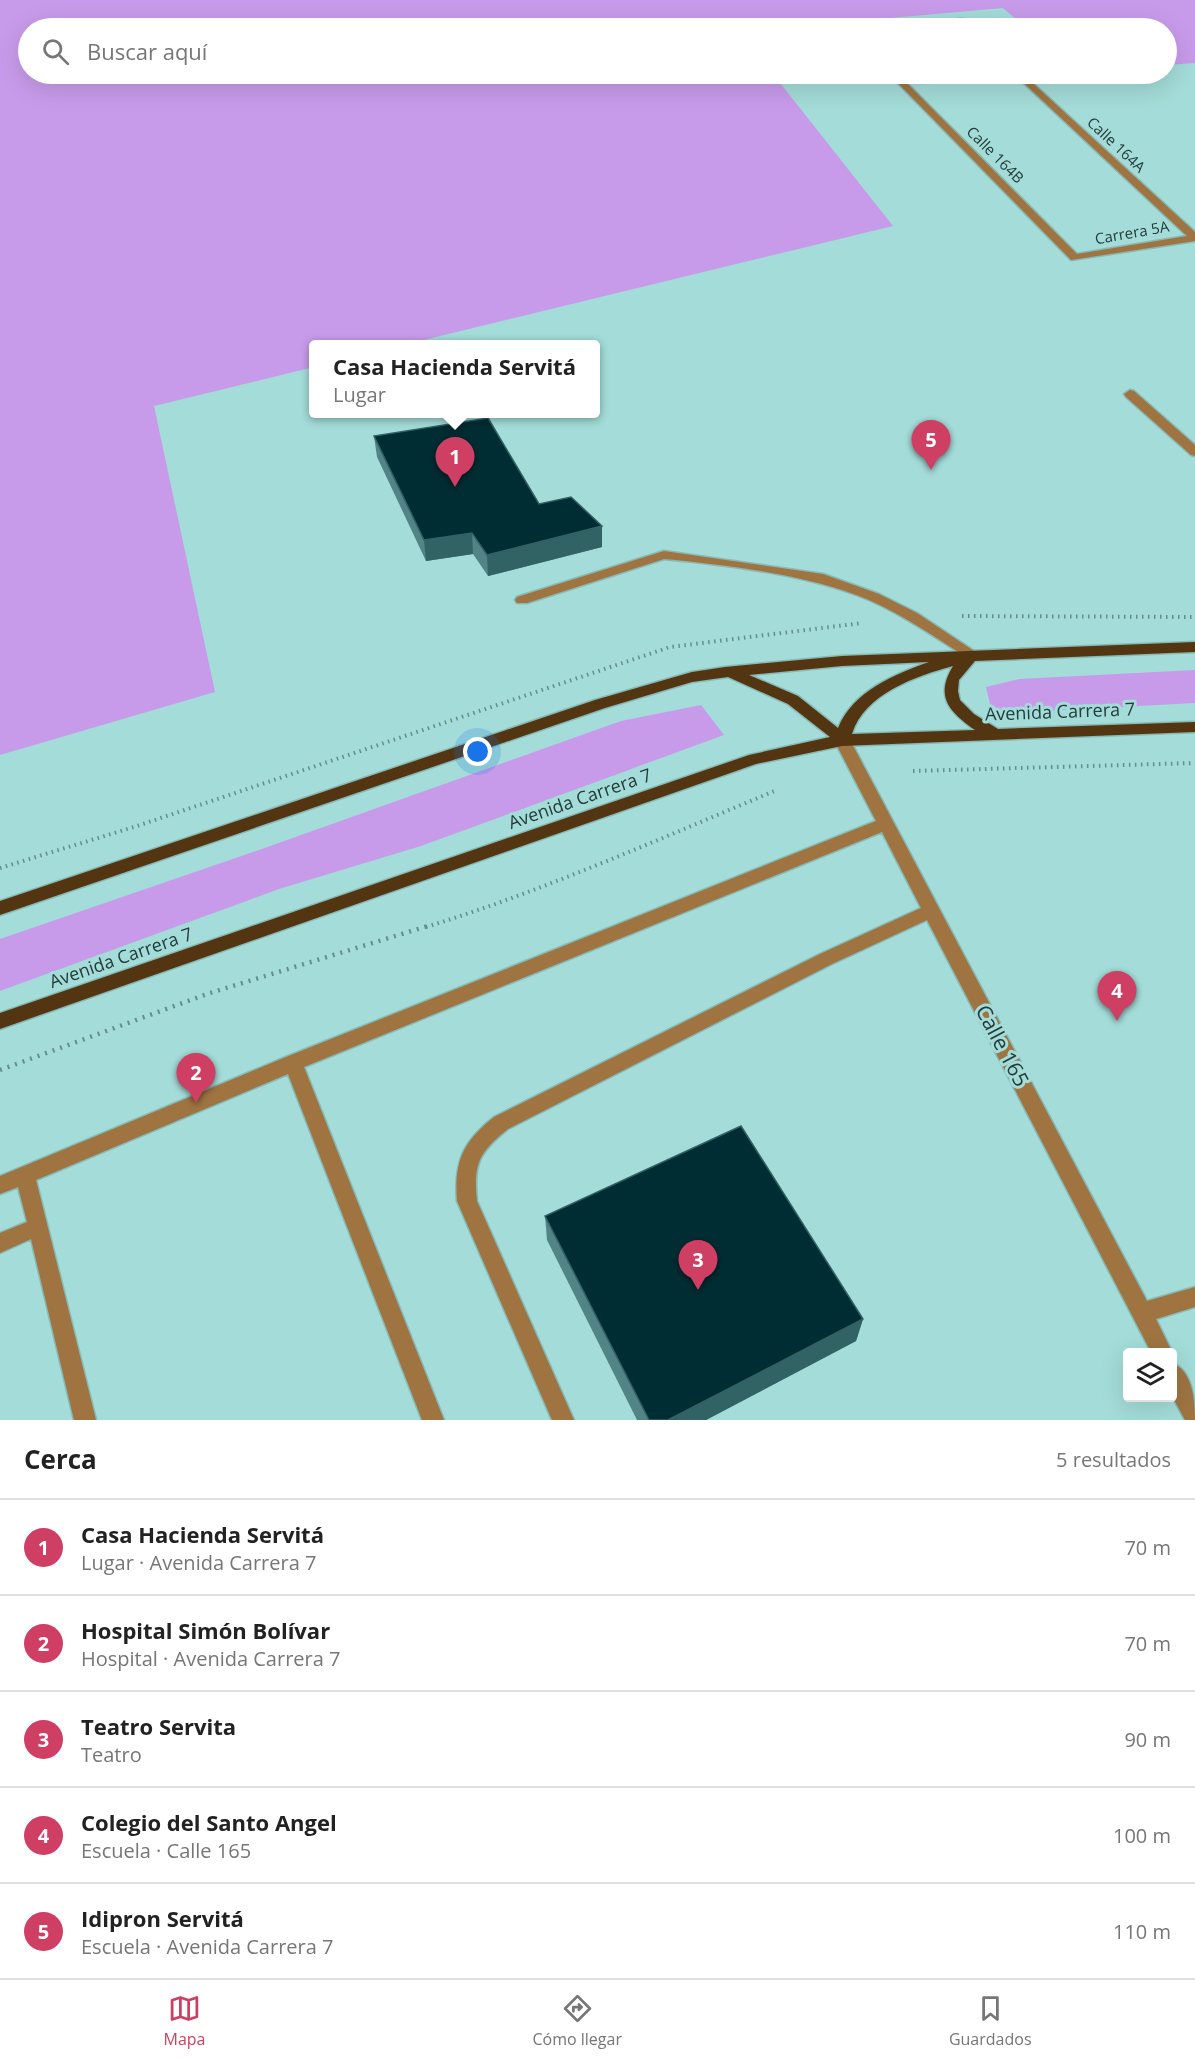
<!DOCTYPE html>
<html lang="es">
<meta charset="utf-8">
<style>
body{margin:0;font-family:"Open Sans",sans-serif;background:#f6f6f6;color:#222}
.controls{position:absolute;right:18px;bottom:18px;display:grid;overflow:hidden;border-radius:6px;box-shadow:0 6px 24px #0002}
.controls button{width:54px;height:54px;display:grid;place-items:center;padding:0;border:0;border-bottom:2px solid #e0e0e0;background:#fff;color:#222;font:30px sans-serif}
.you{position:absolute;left:478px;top:752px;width:21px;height:21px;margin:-15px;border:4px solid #fff;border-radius:50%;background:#1a73e8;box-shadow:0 0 0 9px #1a73e833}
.badge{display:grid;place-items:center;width:39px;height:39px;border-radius:50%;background:#ce3f63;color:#fff;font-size:20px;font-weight:700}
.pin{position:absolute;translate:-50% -50px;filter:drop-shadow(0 2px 3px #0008)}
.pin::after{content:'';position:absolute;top:32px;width:21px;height:18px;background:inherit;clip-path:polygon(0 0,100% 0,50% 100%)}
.popup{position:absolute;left:309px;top:340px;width:291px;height:78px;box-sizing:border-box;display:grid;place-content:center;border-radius:6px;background:#fff;filter:drop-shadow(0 2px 4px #0005);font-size:20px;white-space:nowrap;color:#767676}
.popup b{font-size:22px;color:#222}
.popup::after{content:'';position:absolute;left:50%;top:100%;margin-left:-12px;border:12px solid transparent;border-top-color:#fff}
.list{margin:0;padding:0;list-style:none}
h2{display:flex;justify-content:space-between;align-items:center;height:78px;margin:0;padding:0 24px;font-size:26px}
h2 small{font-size:20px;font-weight:400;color:#767676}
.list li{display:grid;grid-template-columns:39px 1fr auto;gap:18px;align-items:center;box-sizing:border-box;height:96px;padding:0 24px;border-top:2px solid #e0e0e0}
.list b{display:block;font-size:22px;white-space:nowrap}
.list p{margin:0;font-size:20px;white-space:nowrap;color:#767676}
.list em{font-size:20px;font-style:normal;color:#767676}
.icon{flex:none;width:33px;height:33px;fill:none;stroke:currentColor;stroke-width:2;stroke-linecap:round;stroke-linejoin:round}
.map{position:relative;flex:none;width:1195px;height:1420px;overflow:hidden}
.search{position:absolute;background:#fff;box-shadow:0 6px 24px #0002;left:18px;right:18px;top:18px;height:66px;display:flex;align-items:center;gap:15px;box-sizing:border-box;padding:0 21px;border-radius:33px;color:#767676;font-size:22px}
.sheet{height:558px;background:#fff}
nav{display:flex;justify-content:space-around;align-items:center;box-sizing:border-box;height:84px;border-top:2px solid #e0e0e0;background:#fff;font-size:16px;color:#767676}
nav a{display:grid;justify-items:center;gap:3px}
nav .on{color:#ce3f63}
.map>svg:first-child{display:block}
.green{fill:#c89bea}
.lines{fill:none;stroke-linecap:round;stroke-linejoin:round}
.minor-casing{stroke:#87b9b5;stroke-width:3}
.major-casing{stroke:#87b9b5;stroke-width:3}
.path-far1{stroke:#658e8b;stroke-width:4;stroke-dasharray:1.5 4.5;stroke-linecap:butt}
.path{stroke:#658e8b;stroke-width:4.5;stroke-dasharray:2 6;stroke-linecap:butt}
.minor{fill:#9f7441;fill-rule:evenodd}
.major{fill:#533611;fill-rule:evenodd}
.wall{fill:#528486}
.shaded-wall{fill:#316264}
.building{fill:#002d33;stroke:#316264;stroke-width:1.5}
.labels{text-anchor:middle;stroke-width:6;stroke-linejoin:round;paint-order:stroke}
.far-street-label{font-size:15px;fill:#243c3a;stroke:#a3dcd8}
.street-label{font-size:18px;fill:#243c3a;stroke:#a3dcd8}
.near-street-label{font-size:21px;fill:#243c3a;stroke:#a3dcd8}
</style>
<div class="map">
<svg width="1195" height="1420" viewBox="0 0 1195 1420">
<rect width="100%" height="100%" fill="#a3dcd8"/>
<!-- green -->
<path class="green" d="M0,0H1195V63L1167,65L1166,28H1026L1003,8L778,28H28V74H773L893,226L407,344H314V367L154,406L215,692L0,755Z
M1195,670V703L1005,713L990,704L986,687L1019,679Z
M701,705L724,735L421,846L279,889L0,991V939L259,850L621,721Z"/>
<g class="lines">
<defs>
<path id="minor" d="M958,19H964L973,28H965L958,23Z
M889,74H898L1077,254L1187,236L1014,74H1023L1195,232V241L1071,260Z
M1130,390L1134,391L1195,445V456L1191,455L1126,397L1124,394Z
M664,551L823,574L879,594L917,613L980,655L973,660L968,658C936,638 905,616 869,600C810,575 728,565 664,559L527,603H517L515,600L517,597Z
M842,734L847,736L850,740L1147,1301L1195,1287V1307L1156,1319L1172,1352H1151L927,920L832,964L508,1129C479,1152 473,1164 477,1201L574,1420H552L457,1201C454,1161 463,1142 494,1117L820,954L921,908L882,832L304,1067L444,1420H422L288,1074L36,1180L96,1420H74L31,1239L0,1253V1233L27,1222L18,1187L0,1194V1176L286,1057L876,821L834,740L837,736Z
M1172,1363C1193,1371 1195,1401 1195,1420H1185L1172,1396Z"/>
<path id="major" d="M1195,642V652L975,661L959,680L958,691L960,700L974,714L998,729L1195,722V732L842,746L756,764L0,1029V1013L749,755L830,737L788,704L728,677L692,682L605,708L0,915V901L595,700L692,672L725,667L842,656ZM929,662C895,674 853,691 838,728L798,696L749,675L842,666ZM953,666C935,696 948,711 975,730L852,734C864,694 916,676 953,666Z"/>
</defs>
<!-- minor casing -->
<use href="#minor" class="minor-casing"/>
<!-- major casing -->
<use href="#major" class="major-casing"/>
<!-- path-far1 -->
<path class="path-far1" d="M962,616L1195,617
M913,771L1195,763
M0,868L134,827L670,647L862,623
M426,927C546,890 661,838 777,790"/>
<!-- path -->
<path class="path" d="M0,1070L210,993L431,925"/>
<!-- minor -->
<use href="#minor" class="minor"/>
<!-- major -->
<use href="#major" class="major"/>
</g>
<!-- wall -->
<path class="wall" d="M374,436L539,504L602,547L488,576L473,554L426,561L377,457Z
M545,1216L863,1319L856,1341L706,1420H637L547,1240Z"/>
<!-- shaded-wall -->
<path class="shaded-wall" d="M602,526V547L488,576L487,555Z
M472,533L473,554L426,561L424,540Z
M863,1319L856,1341L706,1420H668Z"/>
<!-- building -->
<path class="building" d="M488,418L539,504L571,497L602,526L487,555L472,533L424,540L374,436Z
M741,1126L863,1319L668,1420H649L545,1216Z"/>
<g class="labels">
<!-- far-street labels -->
<g class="far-street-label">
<text transform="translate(1116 145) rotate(43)" y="5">Calle 164A</text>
<text transform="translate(995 155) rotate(45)" y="5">Calle 164B</text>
<text transform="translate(1132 233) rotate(-10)" y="5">Carrera 5A</text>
</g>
<!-- street labels -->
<g class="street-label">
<text transform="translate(1060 712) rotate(-2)" y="6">Avenida Carrera 7</text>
<text transform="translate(580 799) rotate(-19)" y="6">Avenida Carrera 7</text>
<text transform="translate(121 958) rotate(-19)" y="6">Avenida Carrera 7</text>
</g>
<!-- near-street labels -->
<g class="near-street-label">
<text transform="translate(1002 1046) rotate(62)" y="7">Calle 165</text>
</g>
</g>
</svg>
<div class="controls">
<button><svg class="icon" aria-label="layers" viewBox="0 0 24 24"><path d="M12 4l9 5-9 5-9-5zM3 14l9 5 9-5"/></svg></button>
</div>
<div class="you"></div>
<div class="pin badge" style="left:455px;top:487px">1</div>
<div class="popup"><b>Casa Hacienda Servitá</b>Lugar</div>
<div class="pin badge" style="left:196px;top:1103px">2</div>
<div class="pin badge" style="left:698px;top:1290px">3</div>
<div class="pin badge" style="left:1117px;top:1021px">4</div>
<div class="pin badge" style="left:931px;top:470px">5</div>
<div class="search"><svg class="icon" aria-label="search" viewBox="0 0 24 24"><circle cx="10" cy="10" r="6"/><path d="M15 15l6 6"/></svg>Buscar aquí</div>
</div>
<section class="sheet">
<h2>Cerca<small>5 resultados</small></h2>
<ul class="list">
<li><span class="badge">1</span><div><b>Casa Hacienda Servitá</b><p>Lugar · Avenida Carrera 7</p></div><em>70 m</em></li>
<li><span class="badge">2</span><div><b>Hospital Simón Bolívar</b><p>Hospital · Avenida Carrera 7</p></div><em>70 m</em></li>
<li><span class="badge">3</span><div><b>Teatro Servita</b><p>Teatro</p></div><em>90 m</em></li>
<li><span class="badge">4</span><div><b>Colegio del Santo Angel</b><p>Escuela · Calle 165</p></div><em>100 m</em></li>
<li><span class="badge">5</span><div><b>Idipron Servitá</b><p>Escuela · Avenida Carrera 7</p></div><em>110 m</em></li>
</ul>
</section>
<nav>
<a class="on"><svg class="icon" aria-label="map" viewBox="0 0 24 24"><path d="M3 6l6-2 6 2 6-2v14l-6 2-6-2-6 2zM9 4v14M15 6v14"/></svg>Mapa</a>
<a><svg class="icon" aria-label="directions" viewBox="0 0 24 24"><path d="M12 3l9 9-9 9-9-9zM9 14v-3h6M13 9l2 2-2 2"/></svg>Cómo llegar</a>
<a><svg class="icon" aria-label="saved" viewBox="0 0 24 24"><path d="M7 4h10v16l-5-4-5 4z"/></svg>Guardados</a>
</nav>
